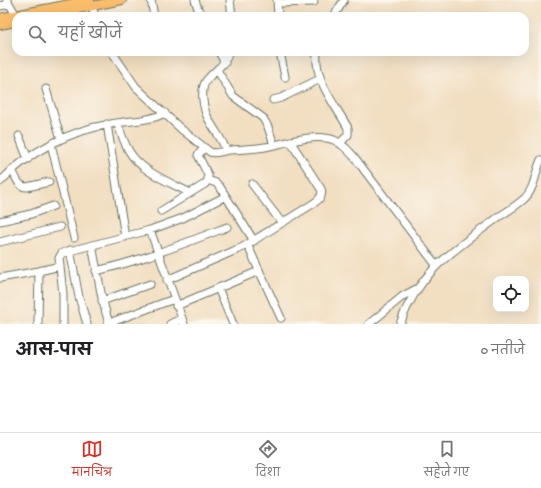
<!DOCTYPE html>
<html lang="hi">
<meta charset="utf-8">
<style>
body{margin:0;font-family:"Gochi Hand","Playpen Sans Deva",sans-serif;background:#f2f2f2;color:#202124}
.controls{position:absolute;right:12px;bottom:12px;display:grid;overflow:hidden;border-radius:8px;box-shadow:0 4px 16px #0002}
.controls button{width:36px;height:36px;display:grid;place-items:center;padding:0;border:0;border-bottom:1px solid #e0e0e0;background:#fff;color:#202124;font:20px sans-serif}
.list{margin:0;padding:0;list-style:none}
h2{display:flex;justify-content:space-between;align-items:center;height:52px;margin:0;padding:0 16px;font-size:17px}
h2 small{font-size:13px;font-weight:400;color:#757577}
.icon{flex:none;width:22px;height:22px;fill:none;stroke:currentColor;stroke-width:2;stroke-linecap:round;stroke-linejoin:round}
.map{position:relative;flex:none;width:541px;height:324px;overflow:hidden}
.search{position:absolute;background:#fff;box-shadow:0 4px 16px #0002;left:12px;right:12px;top:12px;height:44px;display:flex;align-items:center;gap:10px;box-sizing:border-box;padding:0 14px;border-radius:12px;color:#757577;font-size:15px}
.sheet{height:108px;background:#fff}
nav{display:flex;justify-content:space-around;align-items:center;box-sizing:border-box;height:56px;border-top:1px solid #e0e0e0;background:#fff;font-size:11px;color:#757577}
nav a{display:grid;justify-items:center;gap:2px}
nav .on{color:#d93025}
.map>svg:first-child{display:block}
.lines{fill:none;stroke-linecap:round;stroke-linejoin:round}
.minor-casing{stroke:#697565;stroke-width:9}
.major-casing{stroke:#697565;stroke-width:10}
.minor{stroke:#fff;stroke-width:7}
.major{stroke:#fabe6d;stroke-width:8}
</style>
<div class="map">
<svg width="541" height="324" viewBox="0 0 541 324">
<rect width="100%" height="100%" fill="#fbf7ec"/>
<filter id="ink" filterUnits="userSpaceOnUse"><feTurbulence type="fractalNoise" baseFrequency=".025" numOctaves="2"/><feDisplacementMap in="SourceGraphic" scale="8" xChannelSelector="R" yChannelSelector="G"/><feConvolveMatrix kernelMatrix="1 2 1 2 8 2 1 2 1" color-interpolation-filters="sRGB"/></filter>
<filter id="wash" filterUnits="userSpaceOnUse"><feTurbulence type="fractalNoise" baseFrequency=".012" numOctaves="4" result="noise"/><feDisplacementMap in="SourceGraphic" scale="16" xChannelSelector="R" yChannelSelector="G"/><feGaussianBlur stdDeviation="0.9" result="paint"/><feColorMatrix in="noise" values="0 0 0 0 0 0 0 0 0 0 0 0 0 0 0 0 0 1.4 0 .05"/><feComposite in="paint" operator="in"/></filter>
<g filter="url(#wash)">
<rect width="100%" height="100%" fill="#f2dec1"/>
</g>
<g filter="url(#ink)">
<g class="lines">
<defs>
<path id="minor" d="M7,0L16,15
M151,0L154,16
M195,0L198,9L202,16
M230,0L232,16
M277,0L278,16
M277,3L314,2
M0,6L9,4
M92,6L95,16
M334,16L344,0
M112,52L136,87L181,129L210,152C217,155 224,150 231,150C243,149 254,149 265,147C285,143 315,133 334,140C343,144 349,151 355,158L436,265
M219,52L225,63
M280,52L285,77
M317,52C314,81 335,104 348,128V135L340,143
M217,70L233,96L263,118L268,127L274,145
M46,89L61,139
M273,100L281,98L320,79
M117,123C121,132 124,143 129,151C140,171 171,183 190,193
M107,124L125,237
M19,136L28,159
M51,144L74,238
M226,150C221,137 214,130 208,118C203,108 200,90 206,81C214,70 224,67 229,52
M12,170C16,177 18,187 27,187L49,182
M208,180L216,183L220,187L254,241
M0,182C28,152 71,130 111,124C129,120 148,122 165,113
M252,184L282,223
M161,211L205,184L208,180V175L198,155L204,148
M0,221L31,214L53,206
M150,230L183,218L226,196
M0,242L60,227
M247,244L281,318
M92,245L102,298L109,324
M70,250L79,297L87,324
M96,271C143,260 183,244 227,227
M0,278L39,271L60,266
M167,280L243,247L311,205C317,201 324,197 321,189L290,141
M218,288L233,324
M102,301L150,284
M176,306L259,271
M109,323L174,299
M38,324L39,271
M63,324V294L59,258L62,253L150,230L184,324
M170,324L181,319
M369,324L403,296L418,288
M400,324C419,270 456,249 500,216C508,211 517,205 524,199C535,189 535,172 541,160"/>
<path id="major" d="M44,16L122,0
M0,18L90,0
M0,25L16,22"/>
</defs>
<!-- minor casing -->
<use href="#minor" class="minor-casing"/>
<!-- major casing -->
<use href="#major" class="major-casing"/>
<!-- minor -->
<use href="#minor" class="minor"/>
<!-- major -->
<use href="#major" class="major"/>
</g>
</g>
</svg>
<div class="controls">
<button><svg class="icon" aria-label="locate" viewBox="0 0 24 24"><circle cx="12" cy="12" r="6"/><path d="M12 2v4M12 18v4M2 12h4M18 12h4"/></svg></button>
</div>
<div class="search"><svg class="icon" aria-label="search" viewBox="0 0 24 24"><circle cx="10" cy="10" r="6"/><path d="M15 15l6 6"/></svg>यहाँ खोजें</div>
</div>
<section class="sheet">
<h2>आस-पास<small>0 नतीजे</small></h2>
<ul class="list">
</ul>
</section>
<nav>
<a class="on"><svg class="icon" aria-label="map" viewBox="0 0 24 24"><path d="M3 6l6-2 6 2 6-2v14l-6 2-6-2-6 2zM9 4v14M15 6v14"/></svg>मानचित्र</a>
<a><svg class="icon" aria-label="directions" viewBox="0 0 24 24"><path d="M12 3l9 9-9 9-9-9zM9 14v-3h6M13 9l2 2-2 2"/></svg>दिशा</a>
<a><svg class="icon" aria-label="saved" viewBox="0 0 24 24"><path d="M7 4h10v16l-5-4-5 4z"/></svg>सहेजे गए</a>
</nav>
